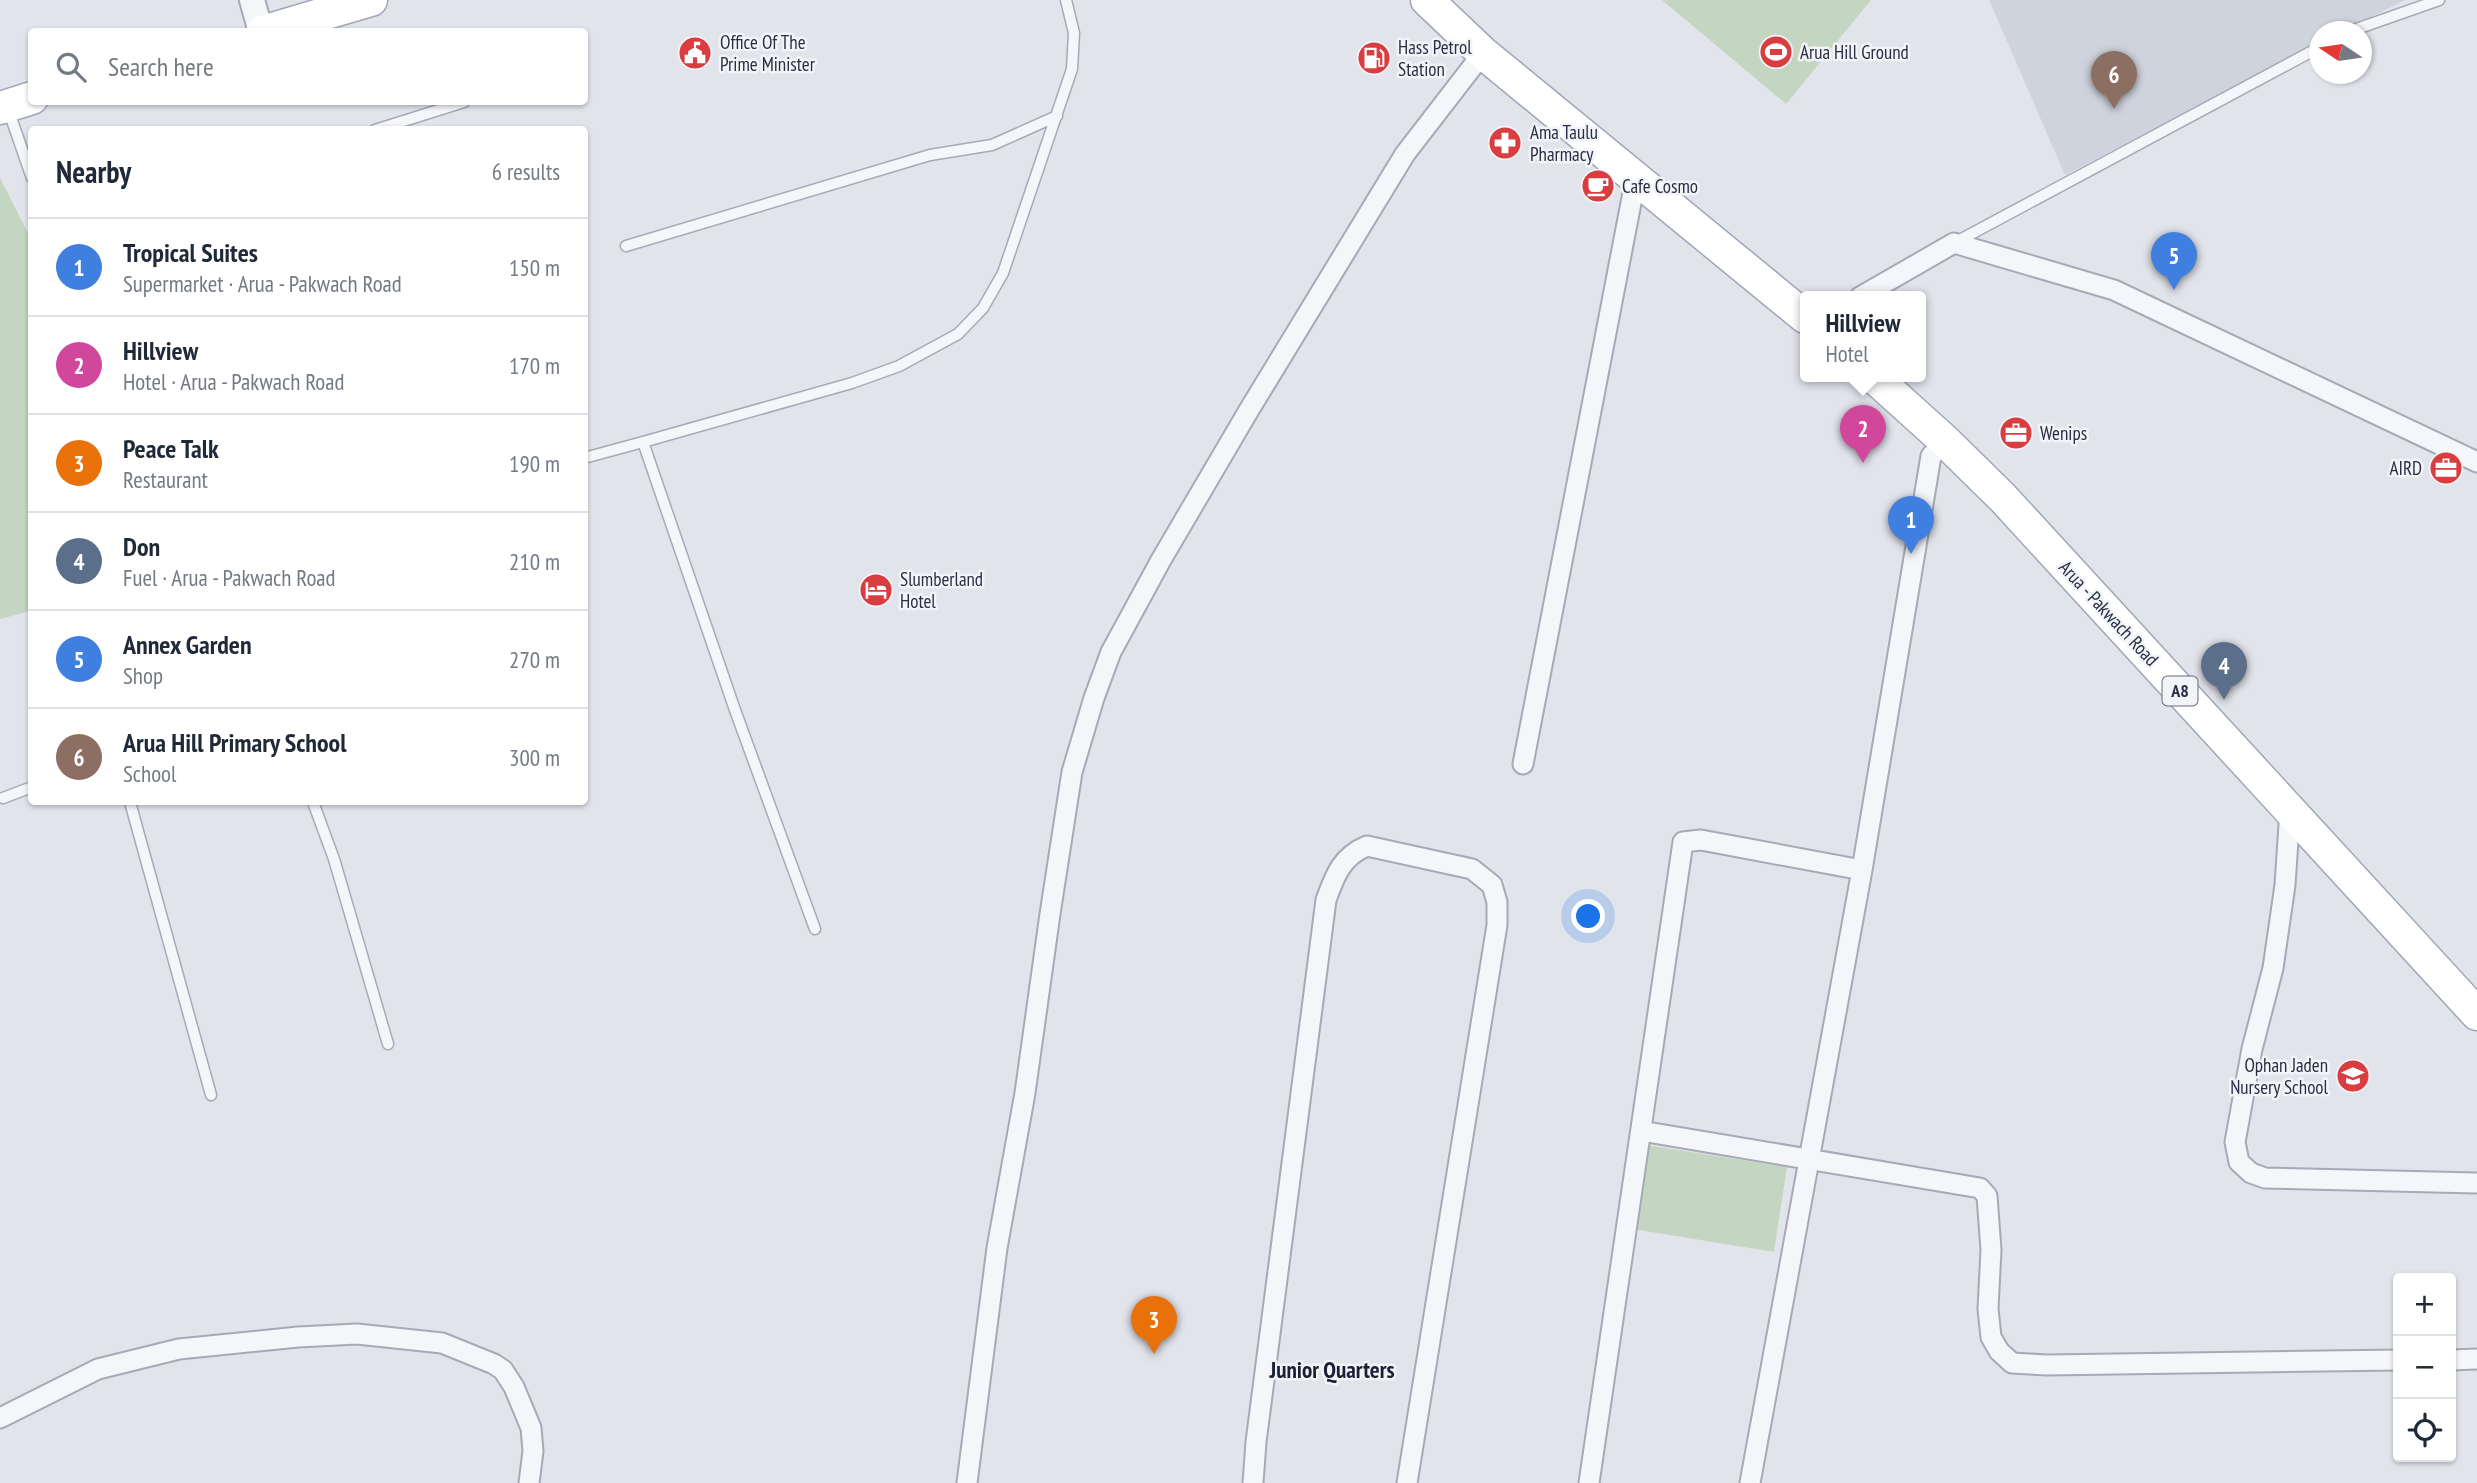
<!DOCTYPE html>
<meta charset="utf-8">
<style>
body{margin:0;font-family:"PT Sans Narrow",sans-serif;background:#f2f2f3;color:#1f2937}
.controls{position:absolute;right:21px;bottom:21px;display:grid;overflow:hidden;border-radius:7px;box-shadow:0 2px 5px #0004}
.controls button{width:63px;height:63px;display:grid;place-items:center;padding:0;border:0;border-bottom:2px solid #e0e1e3;background:#fff;color:#1f2937;font:35px sans-serif}
.compass{position:absolute;left:2309px;top:21px;width:63px;height:63px;border-radius:50%;background:#fff;box-shadow:0 2px 5px #0004;rotate:283deg}
.you{position:absolute;left:1589px;top:917px;width:24px;height:24px;margin:-18px;border:5px solid #fff;border-radius:50%;background:#1a73e8;box-shadow:0 0 0 10px #1a73e833}
.badge{display:grid;place-items:center;width:46px;height:46px;border-radius:50%;background:#b45309;color:#fff;font-size:23px;font-weight:700}
.pin{position:absolute;translate:-50% -58px;filter:drop-shadow(0 2px 4px #0008)}
.pin::after{content:'';position:absolute;top:37px;width:24px;height:21px;background:inherit;clip-path:polygon(0 0,100% 0,50% 100%)}
.popup{position:absolute;left:1800px;top:291px;width:126px;height:91px;box-sizing:border-box;display:grid;place-content:center;border-radius:7px;background:#fff;filter:drop-shadow(0 2px 5px #0005);font-size:23px;white-space:nowrap;color:#747a83}
.popup b{font-size:26px;color:#1f2937}
.popup::after{content:'';position:absolute;left:50%;top:100%;margin-left:-14px;border:14px solid transparent;border-top-color:#fff}
.list{margin:0;padding:0;list-style:none}
h2{display:flex;justify-content:space-between;align-items:center;height:91px;margin:0;padding:0 28px;font-size:30px}
h2 small{font-size:23px;font-weight:400;color:#747a83}
.list li{display:grid;grid-template-columns:46px 1fr auto;gap:21px;align-items:center;box-sizing:border-box;height:98px;padding:0 28px;border-top:2px solid #e0e1e3}
.list b{display:block;font-size:26px;white-space:nowrap}
.list p{margin:0;font-size:23px;white-space:nowrap;color:#747a83}
.list em{font-size:23px;font-style:normal;color:#747a83}
.icon{flex:none;width:38px;height:38px;fill:none;stroke:currentColor;stroke-width:2;stroke-linecap:round;stroke-linejoin:round}
.map{position:relative;flex:none;width:2477px;height:1483px;overflow:hidden}
.search{position:absolute;background:#fff;box-shadow:0 2px 5px #0004;left:28px;top:28px;width:560px;height:77px;display:flex;align-items:center;gap:18px;box-sizing:border-box;padding:0 24px;border-radius:7px;color:#747a83;font-size:26px}
.panel{position:absolute;background:#fff;box-shadow:0 2px 5px #0004;left:28px;top:126px;width:560px;height:679px;border-radius:7px}
.map>svg:first-child{display:block}
.built{fill:#cfd3dd}
.green{fill:#c4d6c2}
.lines{fill:none;stroke-linecap:round;stroke-linejoin:round}
.service-casing{stroke:#a6aab6;stroke-width:13}
.minor-casing{stroke:#a6aab6;stroke-width:23}
.tertiary-casing{stroke:#a6aab6;stroke-width:28}
.primary-casing{stroke:#a0a6b8;stroke-width:35}
.service{stroke:#f5f6f9;stroke-width:10}
.minor{stroke:#f5f6f9;stroke-width:19}
.tertiary{stroke:#f5f6f9;stroke-width:24}
.primary{stroke:#fff;stroke-width:32}
.labels{text-anchor:middle;stroke-width:5;stroke-linejoin:round;paint-order:stroke}
.shield{fill:#f2f4f8;stroke:#656a7b;stroke-width:2}
.shield-label{font-size:18px;font-weight:bold;fill:#282f45}
.poi-label{font-size:19px;fill:#282f45;stroke:#f2f4f8;text-anchor:start}
.street-label{font-size:19px;fill:#282f45;stroke:#f2f4f8}
.quarter-label{font-size:23px;font-weight:bold;fill:#1a2036;stroke:#f2f4f8}
</style>
<div class="map">
<svg width="2477" height="1483" viewBox="0 0 2477 1483">
<rect width="100%" height="100%" fill="#e2e4eb"/>
<!-- built -->
<path class="built" d="M1989,0H2405L2343,31L2320,32L2319,44L2065,175Z"/>
<!-- green -->
<path class="green" d="M1662,0H1871L1786,104Z
M0,178L31,239V611L0,619Z
M1647,1145L1787,1167L1774,1252L1633,1229Z"/>
<g class="lines">
<defs>
<path id="service" d="M2348,32L2439,0
M8,109L32,178
M375,130L464,102
M1956,242L2320,47
M626,246L930,155L992,145L1057,116
M584,458L643,442
M3,798L32,787
M130,802L211,1095
M313,802L334,859L388,1044
M815,929L735,710L643,442L852,383L899,366L958,334L983,308L1003,273L1072,69L1074,33L1066,0"/>
<path id="minor" d="M1860,297L1954,243L2114,290L2477,462
M1523,764L1636,177
M2290,810L2285,885L2273,968L2252,1049L2235,1142L2239,1162L2251,1173L2265,1178L2477,1183
M1641,1131L1980,1188L1987,1196L1991,1250L1988,1309L1991,1337L1999,1351L2012,1363L2047,1365L2398,1360
M2451,1360L2477,1359
M0,1418L98,1369L179,1349L298,1337L357,1334L442,1343L494,1364L503,1370L514,1387L531,1428L533,1451L529,1483
M967,1483L997,1248L1025,1093L1050,914L1072,772L1094,698L1111,652L1161,560L1249,410L1405,154L1483,53
M1253,1483L1256,1442L1326,900C1335,875 1342,856 1367,846L1472,869L1492,885L1497,902V925L1407,1483
M1589,1483L1683,842L1701,840L1862,870
M1750,1483L1862,870L1931,456L1945,441"/>
<path id="tertiary" d="M252,0L261,32"/>
<path id="primary" d="M1427,0L1483,53L1805,317
M262,32L371,0
M0,108L32,98
M1874,377L1945,441L2003,498L2477,1014"/>
</defs>
<!-- service casing -->
<use href="#service" class="service-casing"/>
<!-- minor casing -->
<use href="#minor" class="minor-casing"/>
<!-- tertiary casing -->
<use href="#tertiary" class="tertiary-casing"/>
<!-- primary casing -->
<use href="#primary" class="primary-casing"/>
<!-- service -->
<use href="#service" class="service"/>
<!-- minor -->
<use href="#minor" class="minor"/>
<!-- tertiary -->
<use href="#tertiary" class="tertiary"/>
<!-- primary -->
<use href="#primary" class="primary"/>
</g>
<!-- icons -->
<defs>
<symbol id="stadium-disc" viewBox="-11 -11 22 22"><circle r="9.5" fill="#da3d40" stroke="#f2f4f8"/><path d="M0-5a6.5 5 0 1 0 0 10a6.5 5 0 1 0 0-10ZM-3.5-1.8h7v3.6h-7Z" fill="#fff"/></symbol>
<symbol id="civic-disc" viewBox="-11 -11 22 22"><circle r="9.5" fill="#da3d40" stroke="#f2f4f8"/><path d="M-.6-6.5H3V-4.5H.6V-3L4-1V1h2V6H-6V1h2V-1L-.6-3ZM-1.2 2.5V6h2.4V2.5Z" fill="#fff"/></symbol>
<symbol id="fuel-disc" viewBox="-11 -11 22 22"><circle r="9.5" fill="#da3d40" stroke="#f2f4f8"/><path d="M-5.5-6h7V0h2V4h1.3V-2.5L3-4.5l.8-.8L6-3V5H2.5V1h-1V6h-7ZM-4.2-4.7v3.2H.2V-4.7Z" fill="#fff"/></symbol>
<symbol id="pharmacy-disc" viewBox="-11 -11 22 22"><circle r="9.5" fill="#da3d40" stroke="#f2f4f8"/><path d="M-2-6h4v4h4v4h-4v4h-4v-4h-4v-4h4Z" fill="#fff"/></symbol>
<symbol id="cafe-disc" viewBox="-11 -11 22 22"><circle r="9.5" fill="#da3d40" stroke="#f2f4f8"/><path d="M-5.5-4.5H6V0H3Q3 3.5 0 3.5H-2.5Q-5.5 3.5-5.5 0ZM3-3.2v2h1.7v-2ZM-6 4.5H4V6H-6Z" fill="#fff"/></symbol>
<symbol id="office-disc" viewBox="-11 -11 22 22"><circle r="9.5" fill="#da3d40" stroke="#f2f4f8"/><path d="M-6-3h4V-5.5h4V-3h4V5H-6ZM-1-4.5V-3h2v-1.5ZM-6 0V1H6V0Z" fill="#fff"/></symbol>
<symbol id="hotel-disc" viewBox="-11 -11 22 22"><circle r="9.5" fill="#da3d40" stroke="#f2f4f8"/><path d="M-6-4.5h1.5V1H6V5H4.5V3h-9V5H-6ZM-4 0a1.8 1.8 0 1 1 3.6 0ZM.5 0V-2.5h3Q6-2.5 6 0Z" fill="#fff"/></symbol>
<symbol id="school-disc" viewBox="-11 -11 22 22"><circle r="9.5" fill="#da3d40" stroke="#f2f4f8"/><path d="M0-5L7-2L0 1L-7-2ZM-4 1L0 2.5L4 1V4Q0 6-4 4Z" fill="#fff"/></symbol>
</defs>
<g fill-rule="evenodd">
<use href="#stadium-disc" x="1757" y="33" width="38" height="38"/>
<use href="#civic-disc" x="676" y="34" width="38" height="38"/>
<use href="#fuel-disc" x="1355" y="39" width="38" height="38"/>
<use href="#pharmacy-disc" x="1486" y="124" width="38" height="38"/>
<use href="#cafe-disc" x="1579" y="167" width="38" height="38"/>
<use href="#office-disc" x="1997" y="414" width="38" height="38"/>
<use href="#office-disc" x="2427" y="449" width="38" height="38"/>
<use href="#hotel-disc" x="857" y="571" width="38" height="38"/>
<use href="#school-disc" x="2334" y="1057" width="38" height="38"/>
</g>
<g class="labels">
<!-- shield labels -->
<rect class="shield" x="2162.5" y="676.5" width="35" height="29" rx="5"/>
<g class="shield-label">
<text x="2180" y="697">A8</text>
</g>
<!-- poi labels -->
<g class="poi-label">
<text x="720" y="49">Office Of The<tspan x="720" dy="22">Prime Minister</tspan></text>
<text x="1398" y="54">Hass Petrol<tspan x="1398" dy="22">Station</tspan></text>
<text x="1800" y="59">Arua Hill Ground</text>
<text x="1530" y="139">Ama Taulu<tspan x="1530" dy="22">Pharmacy</tspan></text>
<text x="1622" y="193">Cafe Cosmo</text>
<text x="2040" y="440">Wenips</text>
<text x="2422" y="475" text-anchor="end">AIRD</text>
<text x="900" y="586">Slumberland<tspan x="900" dy="22">Hotel</tspan></text>
<text x="2328" y="1072" text-anchor="end">Ophan Jaden<tspan x="2328" dy="22">Nursery School</tspan></text>
</g>
<!-- street labels -->
<g class="street-label">
<text transform="translate(2109 613) rotate(47)" y="7">Arua - Pakwach Road</text>
</g>
<!-- quarter labels -->
<g class="quarter-label">
<text x="1332" y="1378">Junior Quarters</text>
</g>
</g>
</svg>
<div class="controls">
<button>+</button>
<button>−</button>
<button><svg class="icon" aria-label="locate" viewBox="0 0 24 24"><circle cx="12" cy="12" r="6"/><path d="M12 2v4M12 18v4M2 12h4M18 12h4"/></svg></button>
</div>
<svg class="compass" viewBox="-18 -18 36 36"><path d="M0-13l5 13h-10z" fill="#e53935"/><path d="M0 13l5-13h-10z" fill="#747a83"/></svg>
<div class="you"></div>
<div class="pin badge" style="left:1911px;top:554px;background:#3f7fe0">1</div>
<div class="pin badge" style="left:1863px;top:463px;background:#d1479c">2</div>
<div class="popup"><b>Hillview</b>Hotel</div>
<div class="pin badge" style="left:1154px;top:1354px;background:#e8710a">3</div>
<div class="pin badge" style="left:2224px;top:700px;background:#5c6f8a">4</div>
<div class="pin badge" style="left:2174px;top:290px;background:#3f7fe0">5</div>
<div class="pin badge" style="left:2114px;top:109px;background:#8d6e63">6</div>
<div class="search"><svg class="icon" aria-label="search" viewBox="0 0 24 24"><circle cx="10" cy="10" r="6"/><path d="M15 15l6 6"/></svg>Search here</div>
<section class="panel">
<h2>Nearby<small>6 results</small></h2>
<ul class="list">
<li><span class="badge" style="background:#3f7fe0">1</span><div><b>Tropical Suites</b><p>Supermarket · Arua - Pakwach Road</p></div><em>150 m</em></li>
<li><span class="badge" style="background:#d1479c">2</span><div><b>Hillview</b><p>Hotel · Arua - Pakwach Road</p></div><em>170 m</em></li>
<li><span class="badge" style="background:#e8710a">3</span><div><b>Peace Talk</b><p>Restaurant</p></div><em>190 m</em></li>
<li><span class="badge" style="background:#5c6f8a">4</span><div><b>Don</b><p>Fuel · Arua - Pakwach Road</p></div><em>210 m</em></li>
<li><span class="badge" style="background:#3f7fe0">5</span><div><b>Annex Garden</b><p>Shop</p></div><em>270 m</em></li>
<li><span class="badge" style="background:#8d6e63">6</span><div><b>Arua Hill Primary School</b><p>School</p></div><em>300 m</em></li>
</ul>
</section>
</div>
